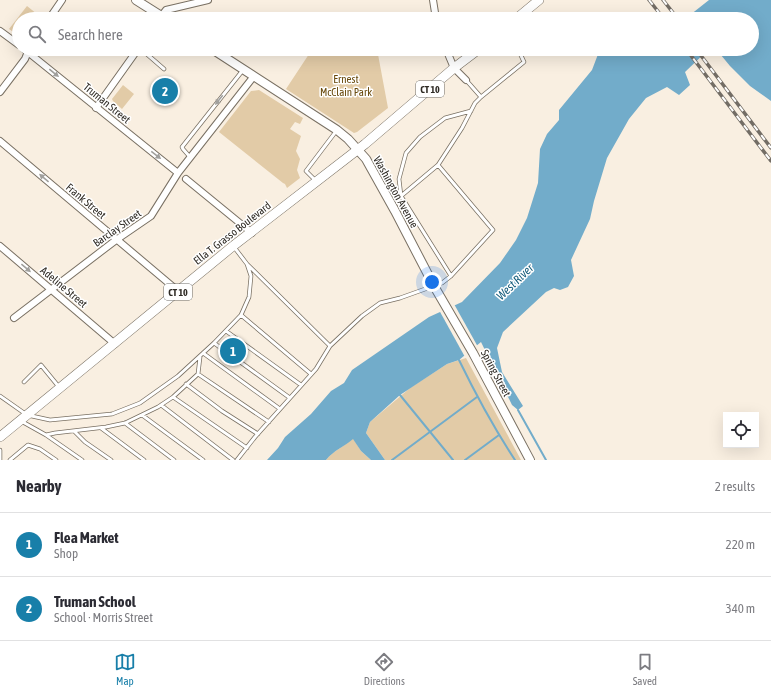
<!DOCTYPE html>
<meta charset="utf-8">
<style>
body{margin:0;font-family:"Asap Condensed",sans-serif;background:#f7f7f7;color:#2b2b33}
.controls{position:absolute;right:12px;bottom:12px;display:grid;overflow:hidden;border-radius:0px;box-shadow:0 4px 16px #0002}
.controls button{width:36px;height:36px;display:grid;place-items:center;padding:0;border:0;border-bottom:1px solid #e1e1e2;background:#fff;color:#2b2b33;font:20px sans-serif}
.you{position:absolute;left:432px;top:282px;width:14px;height:14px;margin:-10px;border:3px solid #fff;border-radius:50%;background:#1a73e8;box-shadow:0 0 0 6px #1a73e833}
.badge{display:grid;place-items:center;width:26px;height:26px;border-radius:50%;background:#187fa9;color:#fff;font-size:13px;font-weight:700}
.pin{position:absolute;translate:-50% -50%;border:2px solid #fff;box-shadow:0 1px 4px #0006}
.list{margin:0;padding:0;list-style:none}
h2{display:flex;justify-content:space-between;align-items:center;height:52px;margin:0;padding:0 16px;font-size:17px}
h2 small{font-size:13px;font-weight:400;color:#7c7c81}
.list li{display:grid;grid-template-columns:26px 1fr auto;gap:12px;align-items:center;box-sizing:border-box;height:64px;padding:0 16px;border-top:1px solid #e1e1e2}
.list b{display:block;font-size:15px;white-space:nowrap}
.list p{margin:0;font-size:13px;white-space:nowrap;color:#7c7c81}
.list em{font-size:13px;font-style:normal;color:#7c7c81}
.icon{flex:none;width:22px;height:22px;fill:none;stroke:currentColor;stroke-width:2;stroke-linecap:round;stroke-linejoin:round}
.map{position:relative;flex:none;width:771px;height:460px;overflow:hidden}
.search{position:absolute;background:#fff;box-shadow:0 4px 16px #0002;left:12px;right:12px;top:12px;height:44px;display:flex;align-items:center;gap:10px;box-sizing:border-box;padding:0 14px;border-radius:22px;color:#7c7c81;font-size:15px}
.sheet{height:180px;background:#fff}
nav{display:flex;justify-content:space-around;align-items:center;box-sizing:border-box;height:56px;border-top:1px solid #e1e1e2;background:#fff;font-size:11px;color:#7c7c81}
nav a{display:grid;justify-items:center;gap:2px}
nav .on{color:#187fa9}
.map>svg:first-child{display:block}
.green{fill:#e2cba7}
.water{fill:#72acca}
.pier{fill:#f9efe1}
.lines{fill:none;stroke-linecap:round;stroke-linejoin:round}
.stream{stroke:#72acca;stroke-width:2}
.service-casing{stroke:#797063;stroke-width:4.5}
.minor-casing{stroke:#797063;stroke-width:8}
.secondary-casing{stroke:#797063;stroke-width:10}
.primary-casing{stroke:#797063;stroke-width:10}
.service{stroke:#fff;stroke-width:3}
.minor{stroke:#fff;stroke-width:6}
.secondary{stroke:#fff;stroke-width:8}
.primary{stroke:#fff;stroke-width:9}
.rail-casing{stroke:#736d65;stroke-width:3.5}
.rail{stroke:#fff;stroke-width:2;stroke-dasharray:6;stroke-linecap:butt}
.oneway{fill:#a1a09d}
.labels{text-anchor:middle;stroke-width:3;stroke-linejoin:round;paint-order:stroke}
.shield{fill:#fff;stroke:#6d6b66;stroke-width:1}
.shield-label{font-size:10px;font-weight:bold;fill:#2f2b25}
.park-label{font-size:11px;fill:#67480a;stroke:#fff}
.street-label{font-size:11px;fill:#2f2b25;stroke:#fff}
.water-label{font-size:12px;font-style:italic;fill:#155d7c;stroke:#fff}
</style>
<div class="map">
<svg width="771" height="460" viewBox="0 0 771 460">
<rect width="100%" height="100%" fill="#f9efe1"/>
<!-- green -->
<path class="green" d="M27,6L42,18L19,19V36L9,29Z
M308,49H377L388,108L357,132L354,133L286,89L311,51Z
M123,85L134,94L122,109L113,101L112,99Z
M259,90L303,118L300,124L295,122L290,129L301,136L296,151L300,159L297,170L300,178L287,188L285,184L283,183L219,132L251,91Z
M466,358L521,460H385L366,433L370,422L410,388L447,364Z
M353,438L361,451L371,460H326C334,450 344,447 353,438Z"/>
<!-- water -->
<path class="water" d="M709,0H771V101L750,86L730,66L716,49H752V19H690V15Z
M600,49H709L685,72L690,85L679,95L667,87L646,98L629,119L607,158L594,201L590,219L571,260L574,276L568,287L560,290L554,288L546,292L503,332L497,348L502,372L523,406L518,410L512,405L481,342L459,360L447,364L400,395L370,422L366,433L385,460H371L361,451L353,439C344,447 334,450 326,460H267L278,448L285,437L311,414L331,391L344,383L352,370L429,317L462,302L500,263L516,240L527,218L538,183L540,149L547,134L559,120V110L592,70Z"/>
<!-- pier -->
<path class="pier" d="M454,304L478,347L465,357L439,310Z"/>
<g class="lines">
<!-- stream -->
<path class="stream" d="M459,360C476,395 494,428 515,460
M400,395L453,460
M518,410L546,460
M392,460L477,397
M465,460L499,435"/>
<defs>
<path id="service" d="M141,49L164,69
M466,80L481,97
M190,157L183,149L182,147L243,70
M315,180L306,171L337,130
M401,196L399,179L406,153L420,137L445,118L471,111
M247,264L330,346L362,316L380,303L400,298L442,283L451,276L493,230L438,165
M451,276L401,196L438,165L462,128L475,103L481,97L524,62L518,49
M241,315L311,374
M226,331L301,385
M214,343L290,398
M203,353L280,409
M198,374L269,422
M24,382L41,365L59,387
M186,384L222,411L258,434
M0,396L27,415L50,420L112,414L140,403L178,376L214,343L241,315L249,297L251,276L247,264L234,247
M173,397L247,448
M161,405L233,460
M142,415L203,460
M21,421L46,435L82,460
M125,423L174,460
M101,428L144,460
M74,431L85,442L111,460
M46,435L55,433L106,427L125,423L158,407L173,397L198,374L200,357
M0,450V460
M10,460L28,445L40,449L56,460
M237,460L255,437L316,369L330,346"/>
<path id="minor" d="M433,0L436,19
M49,19L62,0
M159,19L166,10L208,0
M0,31L19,45
M24,49L178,173
M446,49L454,68L466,80
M0,92L25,59L29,49
M96,108L138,49
M0,141L178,291
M186,179L252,233
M0,246L115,344
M14,318L116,240L151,216L178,173L254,76"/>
<path id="secondary" d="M136,0L166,19
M212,49L337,130L348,139L366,159L395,211L434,286L473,353L530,460"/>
<path id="primary" d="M516,19L539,0
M0,437L233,246L365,144L454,68L479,49"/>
</defs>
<!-- service casing -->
<use href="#service" class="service-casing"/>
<!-- minor casing -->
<use href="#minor" class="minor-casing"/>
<!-- secondary casing -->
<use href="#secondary" class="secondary-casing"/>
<!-- primary casing -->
<use href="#primary" class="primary-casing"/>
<!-- service -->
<use href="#service" class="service"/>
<!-- minor -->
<use href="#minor" class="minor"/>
<!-- secondary -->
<use href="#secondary" class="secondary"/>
<!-- primary -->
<use href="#primary" class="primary"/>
<defs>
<path id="rail" d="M649,0L664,19
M663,0L678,19
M686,49L771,161
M696,49L771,148"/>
</defs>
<!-- rail casing -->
<use href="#rail" class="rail-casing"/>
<!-- rail -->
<use href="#rail" class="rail"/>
</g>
<!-- one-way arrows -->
<defs><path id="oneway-solid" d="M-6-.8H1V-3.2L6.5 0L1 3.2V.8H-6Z"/></defs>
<g class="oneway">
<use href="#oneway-solid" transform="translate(54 73) rotate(39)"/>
<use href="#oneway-solid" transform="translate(219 100) rotate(128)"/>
<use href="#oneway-solid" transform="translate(156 155) rotate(38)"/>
<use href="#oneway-solid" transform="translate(44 178) rotate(-140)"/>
<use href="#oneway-solid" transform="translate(26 268) rotate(40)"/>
</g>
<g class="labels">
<!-- shield labels -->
<g class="shield">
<rect x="416" y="81" width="28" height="16" rx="3"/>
<rect x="164" y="284" width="28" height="16" rx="3"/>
</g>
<g class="shield-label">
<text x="430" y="93">CT 10</text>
<text x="178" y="296">CT 10</text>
</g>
<!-- park labels -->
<g class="park-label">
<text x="346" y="83">Ernest<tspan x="346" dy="13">McClain Park</tspan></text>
</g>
<!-- street labels -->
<g class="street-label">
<text transform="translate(107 103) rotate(39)" y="4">Truman Street</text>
<text transform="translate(396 192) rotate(61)" y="4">Washington Avenue</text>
<text transform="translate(86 201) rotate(40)" y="4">Frank Street</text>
<text transform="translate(117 228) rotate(-35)" y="4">Barclay Street</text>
<text transform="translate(232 233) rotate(-38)" y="4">Ella T. Grasso Boulevard</text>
<text transform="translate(64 287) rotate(40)" y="4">Adeline Street</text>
<text transform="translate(496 373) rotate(62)" y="4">Spring Street</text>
</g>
<!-- water labels -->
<g class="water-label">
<text transform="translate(515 282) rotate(-44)" y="4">West River</text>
</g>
</g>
</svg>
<div class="controls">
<button><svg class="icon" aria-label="locate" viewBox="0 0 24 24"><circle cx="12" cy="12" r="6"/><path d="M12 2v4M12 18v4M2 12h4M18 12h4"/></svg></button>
</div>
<div class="you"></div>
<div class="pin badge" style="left:233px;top:351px">1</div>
<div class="pin badge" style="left:165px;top:91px">2</div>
<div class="search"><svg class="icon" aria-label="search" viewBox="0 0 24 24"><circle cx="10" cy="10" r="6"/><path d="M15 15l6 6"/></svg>Search here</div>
</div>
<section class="sheet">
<h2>Nearby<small>2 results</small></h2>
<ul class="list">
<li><span class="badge">1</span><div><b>Flea Market</b><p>Shop</p></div><em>220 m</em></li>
<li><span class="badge">2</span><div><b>Truman School</b><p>School · Morris Street</p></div><em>340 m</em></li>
</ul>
</section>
<nav>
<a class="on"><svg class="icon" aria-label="map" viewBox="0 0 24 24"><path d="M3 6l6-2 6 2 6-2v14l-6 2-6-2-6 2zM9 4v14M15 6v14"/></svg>Map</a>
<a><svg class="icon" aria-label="directions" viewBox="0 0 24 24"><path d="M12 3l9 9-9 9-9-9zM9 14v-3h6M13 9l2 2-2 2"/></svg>Directions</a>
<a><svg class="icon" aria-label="saved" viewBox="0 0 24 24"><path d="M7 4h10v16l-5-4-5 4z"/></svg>Saved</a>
</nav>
